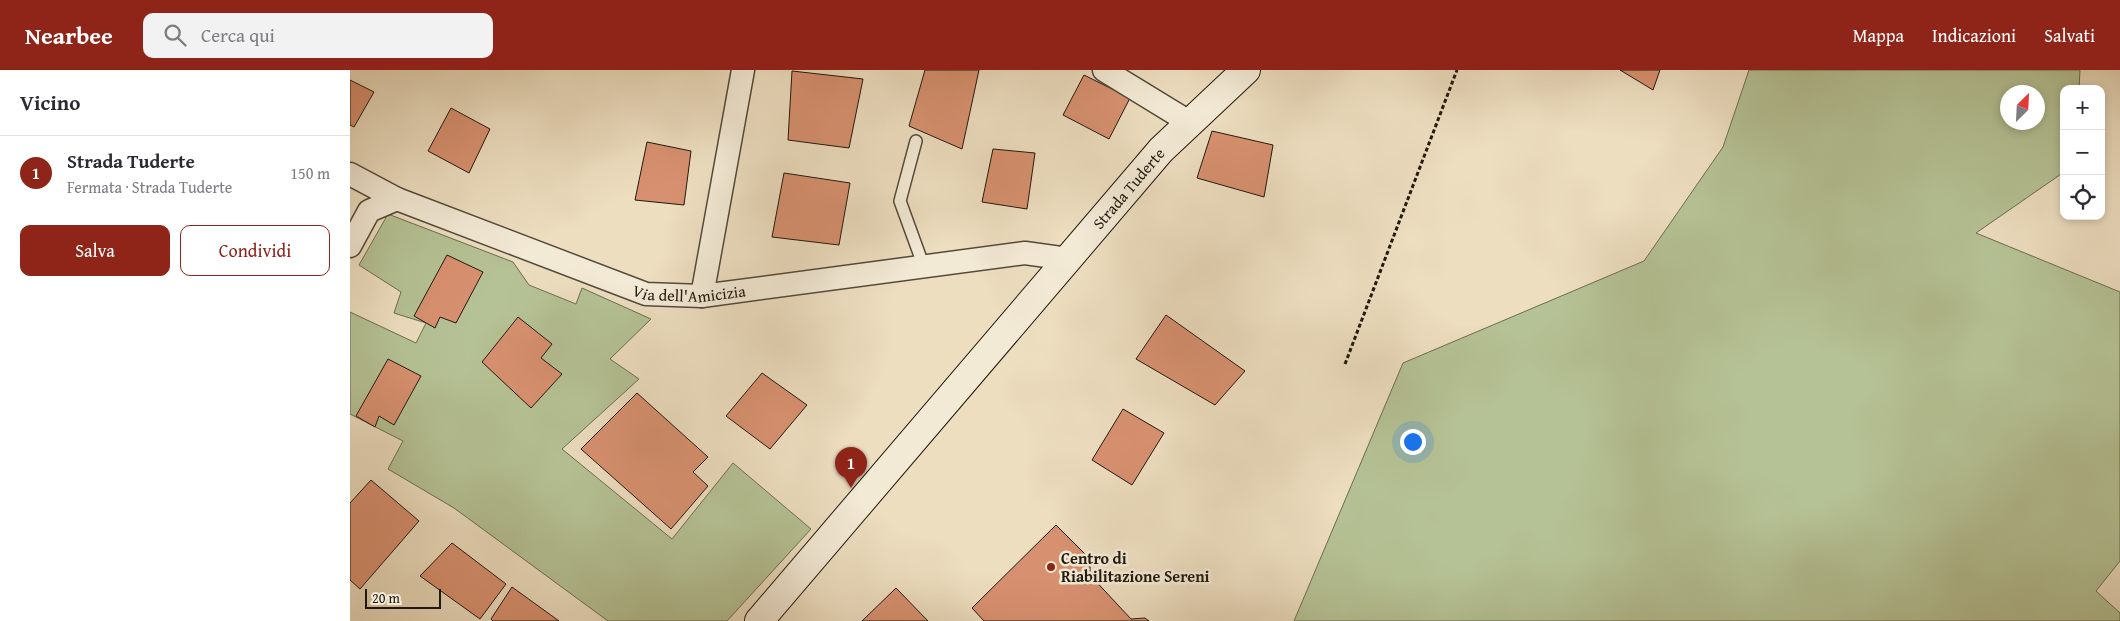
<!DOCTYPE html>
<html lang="it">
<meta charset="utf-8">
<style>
body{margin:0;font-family:"Gentium Book Plus",serif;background:#f2f2f3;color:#2b2b33}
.controls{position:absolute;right:15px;top:15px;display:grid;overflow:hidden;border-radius:10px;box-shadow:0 2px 8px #0003}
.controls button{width:45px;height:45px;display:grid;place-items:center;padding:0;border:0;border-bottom:1px solid #e1e1e2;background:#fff;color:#2b2b33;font:25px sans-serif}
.compass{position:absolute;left:1650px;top:15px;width:45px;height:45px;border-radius:50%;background:#fff;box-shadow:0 2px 8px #0003;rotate:24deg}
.scale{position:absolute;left:15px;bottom:12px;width:76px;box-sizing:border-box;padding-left:5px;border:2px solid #20180d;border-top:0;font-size:14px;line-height:18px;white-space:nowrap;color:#20180d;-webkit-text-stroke:4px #f3ead6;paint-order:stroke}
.you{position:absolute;left:1062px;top:371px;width:18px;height:18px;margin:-12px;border:4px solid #fff;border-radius:50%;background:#1a73e8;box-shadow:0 0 0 8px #1a73e833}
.badge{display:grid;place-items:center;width:32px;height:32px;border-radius:50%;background:#8f2418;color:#fff;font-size:16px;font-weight:700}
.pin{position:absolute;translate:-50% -41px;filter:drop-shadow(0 1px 2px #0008)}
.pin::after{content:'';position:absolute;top:26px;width:18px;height:15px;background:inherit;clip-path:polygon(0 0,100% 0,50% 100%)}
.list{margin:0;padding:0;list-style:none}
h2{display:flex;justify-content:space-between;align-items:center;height:65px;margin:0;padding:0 20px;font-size:21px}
h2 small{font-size:16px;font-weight:400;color:#7c7c81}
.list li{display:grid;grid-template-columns:32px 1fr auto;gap:15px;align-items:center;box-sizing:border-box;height:75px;padding:0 20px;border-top:1px solid #e1e1e2}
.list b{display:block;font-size:19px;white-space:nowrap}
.list p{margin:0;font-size:16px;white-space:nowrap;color:#7c7c81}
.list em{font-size:16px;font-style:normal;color:#7c7c81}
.actions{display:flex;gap:10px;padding:15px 20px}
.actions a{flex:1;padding:11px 0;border:1px solid #8f2418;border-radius:10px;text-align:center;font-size:18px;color:#8f2418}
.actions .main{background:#8f2418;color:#fff}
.icon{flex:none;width:28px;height:28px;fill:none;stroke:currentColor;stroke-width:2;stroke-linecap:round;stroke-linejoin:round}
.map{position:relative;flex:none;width:1770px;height:551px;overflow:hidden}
header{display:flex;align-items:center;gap:30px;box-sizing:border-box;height:70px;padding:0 25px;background:#8f2418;color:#fff}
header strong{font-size:24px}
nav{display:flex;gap:28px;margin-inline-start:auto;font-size:18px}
.search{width:350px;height:45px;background:#f2f2f3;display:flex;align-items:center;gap:12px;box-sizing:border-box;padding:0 18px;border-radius:10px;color:#7c7c81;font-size:19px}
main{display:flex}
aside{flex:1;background:#fff}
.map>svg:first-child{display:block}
.green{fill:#b5c295;stroke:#6a6d51;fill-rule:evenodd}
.building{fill:#d89170;stroke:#20180d}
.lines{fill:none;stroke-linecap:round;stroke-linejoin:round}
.service-casing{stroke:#534a3a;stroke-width:14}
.minor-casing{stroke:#534a3a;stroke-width:25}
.secondary-casing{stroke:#20180d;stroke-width:30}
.path{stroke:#20180d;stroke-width:3;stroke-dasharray:4 2.5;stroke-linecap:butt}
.service{stroke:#f3ead6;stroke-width:11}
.minor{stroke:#f3ead6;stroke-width:22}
.secondary{stroke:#f3ead6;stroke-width:28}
.poi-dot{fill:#8f2418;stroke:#f3ead6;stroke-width:2}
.labels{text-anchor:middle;stroke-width:5;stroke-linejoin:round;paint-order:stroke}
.street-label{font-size:16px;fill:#20180d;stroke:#f3ead6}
.poi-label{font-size:16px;font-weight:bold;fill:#20180d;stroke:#f3ead6;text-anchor:start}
</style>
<header>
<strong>Nearbee</strong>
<div class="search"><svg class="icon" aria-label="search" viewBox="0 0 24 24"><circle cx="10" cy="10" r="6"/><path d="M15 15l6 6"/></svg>Cerca qui</div>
<nav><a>Mappa</a><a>Indicazioni</a><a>Salvati</a></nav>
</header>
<main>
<aside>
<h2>Vicino<small></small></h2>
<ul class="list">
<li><span class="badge">1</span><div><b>Strada Tuderte</b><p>Fermata · Strada Tuderte</p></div><em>150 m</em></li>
</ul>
<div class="actions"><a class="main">Salva</a><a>Condividi</a></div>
</aside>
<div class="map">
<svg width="1770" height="551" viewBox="0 0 1770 551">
<rect width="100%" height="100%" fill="#eddec0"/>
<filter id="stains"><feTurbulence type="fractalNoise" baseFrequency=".004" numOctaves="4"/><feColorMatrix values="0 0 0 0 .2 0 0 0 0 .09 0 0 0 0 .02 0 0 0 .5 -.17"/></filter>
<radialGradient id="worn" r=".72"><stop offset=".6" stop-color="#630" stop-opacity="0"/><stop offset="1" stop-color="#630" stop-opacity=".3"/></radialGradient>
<!-- green -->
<path class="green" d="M1399,0H1730L1729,19H1714V102L1626,163L1770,222V491L1746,521L1770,543V551H944L1053,293L1294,191L1373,77ZM1688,22V52H1658V22Z
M38,144L163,192L179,215L226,234L232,218L301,249L260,289L289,309L212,379L322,469L383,393L461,459L377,551H258L104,438L38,399L53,371L0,344V242L66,273L76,253L44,243L51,222L9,195Z"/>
<!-- building -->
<path class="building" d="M575,0H629L612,79L559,56Z
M1270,0H1310L1303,20Z
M442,1L513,9L499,78L438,70Z
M734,5L780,28L759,69L713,45Z
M0,10L24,22L4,57L0,55Z
M101,38L140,59L119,103L78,81Z
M862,61L923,75L914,127L847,108Z
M297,72L341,81L334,135L285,130Z
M643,79L685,83L677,139L632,132Z
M434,103L500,113L489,175L422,167Z
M97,185L133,202L106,253L90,247L85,258L64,246Z
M816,245L895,301L865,335L786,289Z
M168,247L202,274L191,288L212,304L181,338L132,292Z
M38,289L71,306L44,355L29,346L25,357L6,346Z
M412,303L457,335L420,379L376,346Z
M287,323L358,387L343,402L358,416L321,459L231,379Z
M773,339L814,363L782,415L742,390Z
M21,410L69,451L10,519L0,510V433Z
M706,455L740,489V505L781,549L795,548L799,551H634L622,538Z
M102,473L156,514L130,549L70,506Z
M162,517L209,551H143L141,549Z
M546,518L578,551H512Z"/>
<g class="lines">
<defs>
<path id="service" d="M566,71L550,131L574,197"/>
<g id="minor">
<path d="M754,0L839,52"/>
<path d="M0,104L47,129"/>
<path id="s1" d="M0,176L19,141L47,129L296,224L352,226L675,183L718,189"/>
<path d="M352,226L393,0"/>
</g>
<g id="secondary">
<path id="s2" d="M409,551L811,80L896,0"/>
</g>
</defs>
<!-- service casing -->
<use href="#service" class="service-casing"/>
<!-- minor casing -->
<use href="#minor" class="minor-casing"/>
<!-- secondary casing -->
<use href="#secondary" class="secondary-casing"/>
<!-- path -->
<path class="path" d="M995,294L1107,0"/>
<!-- service -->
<use href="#service" class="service"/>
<!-- minor -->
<use href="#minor" class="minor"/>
<!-- secondary -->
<use href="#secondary" class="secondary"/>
</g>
<!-- markers -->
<circle class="poi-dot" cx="701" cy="497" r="5"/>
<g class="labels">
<!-- street labels -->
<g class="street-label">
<text dy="6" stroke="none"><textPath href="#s2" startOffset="569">Strada Tuderte</textPath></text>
<text dy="6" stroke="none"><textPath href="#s1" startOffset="380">Via dell'Amicizia</textPath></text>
</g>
<!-- poi labels -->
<g class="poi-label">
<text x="711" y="494">Centro di<tspan x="711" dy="18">Riabilitazione Sereni</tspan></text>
</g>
</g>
<rect width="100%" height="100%" filter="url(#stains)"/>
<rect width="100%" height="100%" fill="url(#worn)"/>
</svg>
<div class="controls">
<button>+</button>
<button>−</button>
<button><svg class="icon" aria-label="locate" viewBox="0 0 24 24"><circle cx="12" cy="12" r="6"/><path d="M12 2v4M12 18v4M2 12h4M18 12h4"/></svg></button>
</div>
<svg class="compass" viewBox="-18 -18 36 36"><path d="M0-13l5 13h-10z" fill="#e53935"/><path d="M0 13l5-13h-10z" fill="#7c7c81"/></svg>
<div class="scale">20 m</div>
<div class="you"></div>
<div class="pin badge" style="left:501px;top:418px">1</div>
</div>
</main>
